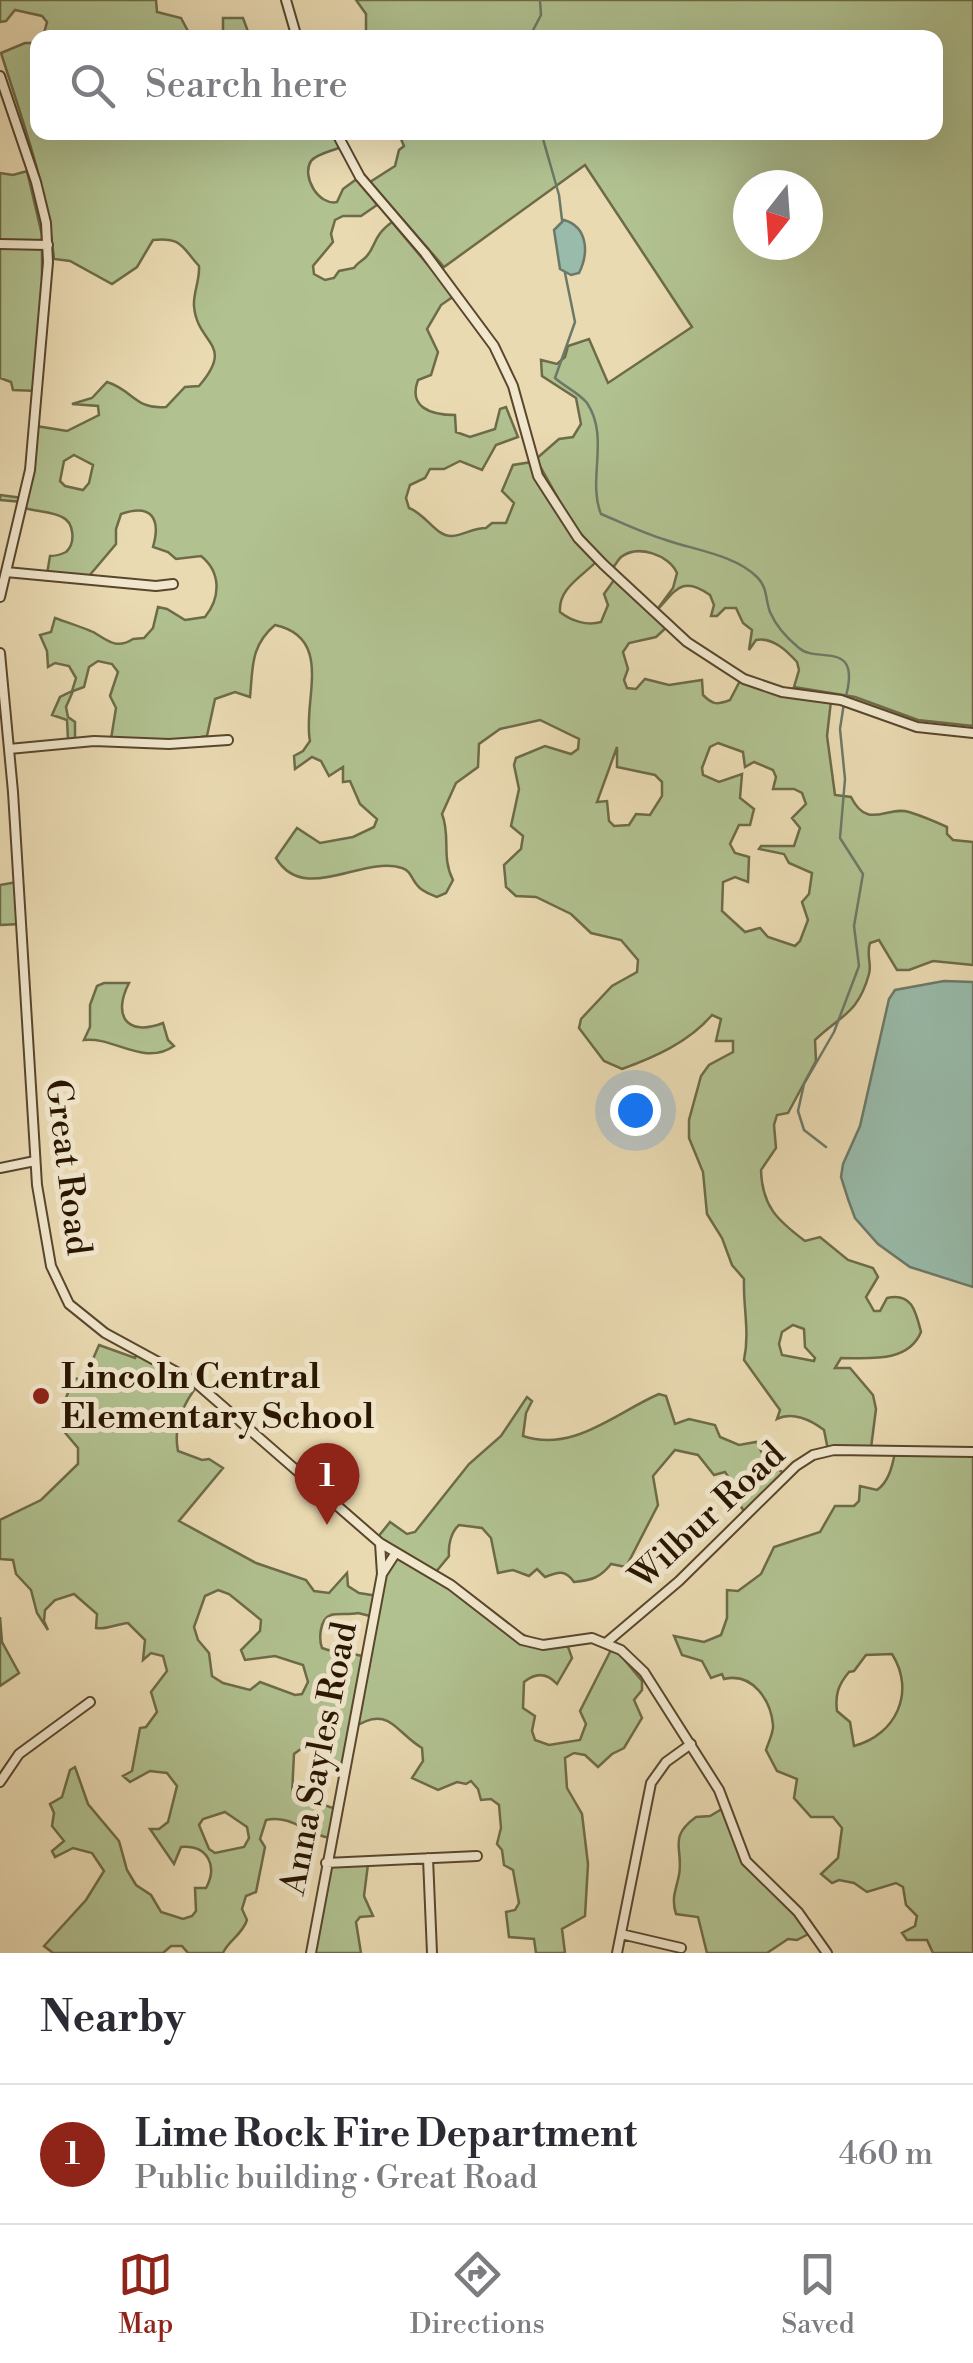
<!DOCTYPE html>
<meta charset="utf-8">
<style>
body{margin:0;font-family:"Libre Bodoni",serif;background:#f7f7f7;color:#2b2b33}
.compass{position:absolute;left:733px;top:170px;width:90px;height:90px;border-radius:50%;background:#fff;box-shadow:0 10px 40px #0002;rotate:197deg}
.you{position:absolute;left:635px;top:1110px;width:35px;height:35px;margin:-25px;border:8px solid #fff;border-radius:50%;background:#1a73e8;box-shadow:0 0 0 15px #1a73e833}
.badge{display:grid;place-items:center;width:65px;height:65px;border-radius:50%;background:#8f2418;color:#fff;font-size:32px;font-weight:700}
.pin{position:absolute;translate:-50% -82px;filter:drop-shadow(0 2px 5px #0008)}
.pin::after{content:'';position:absolute;top:52px;width:35px;height:30px;background:inherit;clip-path:polygon(0 0,100% 0,50% 100%)}
.list{margin:0;padding:0;list-style:none}
h2{display:flex;justify-content:space-between;align-items:center;height:130px;margin:0;padding:0 40px;font-size:42px}
h2 small{font-size:32px;font-weight:400;color:#7c7c81}
.list li{display:grid;grid-template-columns:65px 1fr auto;gap:30px;align-items:center;box-sizing:border-box;height:140px;padding:0 40px;border-top:2px solid #e1e1e2}
.list b{display:block;font-size:38px;white-space:nowrap}
.list p{margin:0;font-size:32px;white-space:nowrap;color:#7c7c81}
.list em{font-size:32px;font-style:normal;color:#7c7c81}
.icon{flex:none;width:55px;height:55px;fill:none;stroke:currentColor;stroke-width:2;stroke-linecap:round;stroke-linejoin:round}
.map{position:relative;flex:none;width:973px;height:1953px;overflow:hidden}
.search{position:absolute;background:#fff;box-shadow:0 10px 40px #0002;left:30px;right:30px;top:30px;height:110px;display:flex;align-items:center;gap:25px;box-sizing:border-box;padding:0 35px;border-radius:20px;color:#7c7c81;font-size:38px}
.sheet{height:270px;background:#fff}
nav{display:flex;justify-content:space-around;align-items:center;box-sizing:border-box;height:140px;border-top:2px solid #e1e1e2;background:#fff;font-size:28px;color:#7c7c81}
nav a{display:grid;justify-items:center;gap:5px}
nav .on{color:#8f2418}
.map>svg:first-child{display:block}
.green{fill:#b1c190;stroke:#6d6b48;stroke-width:2.5;fill-rule:evenodd}
.water{fill:#98bbab;stroke:#6c7967;stroke-width:2.5}
.lines{fill:none;stroke-linecap:round;stroke-linejoin:round}
.stream{stroke:#6c7967;stroke-width:2.5}
.minor-casing{stroke:#59462c;stroke-width:12}
.minor{stroke:#f1e7cd;stroke-width:8}
.poi-dot{fill:#8f2418;stroke:#f1e7cd;stroke-width:4}
.labels{text-anchor:middle;stroke-width:10;stroke-linejoin:round;paint-order:stroke}
.street-label{font-size:35px;fill:#291500;stroke:#f1e7cd}
.poi-label{font-size:35px;font-weight:bold;fill:#291500;stroke:#f1e7cd;text-anchor:start}
</style>
<div class="map">
<svg width="973" height="1953" viewBox="0 0 973 1953">
<rect width="100%" height="100%" fill="#eadab2"/>
<filter id="stains"><feTurbulence type="fractalNoise" baseFrequency=".002" numOctaves="4"/><feColorMatrix values="0 0 0 0 .2 0 0 0 0 .09 0 0 0 0 .02 0 0 0 .5 -.17"/></filter>
<radialGradient id="worn" r=".72"><stop offset=".6" stop-color="#630" stop-opacity="0"/><stop offset="1" stop-color="#630" stop-opacity=".3"/></radialGradient>
<!-- green -->
<path class="green" d="M0,0H156L157,12L181,18L188,31L205,37H43L47,22L42,16L15,10L6,21L0,22Z
M356,0H973V726L918,720L855,697L794,687L799,670L797,662C787,651 773,637 756,640L749,650L752,630L743,623L736,608H725L717,616H711L714,605L710,595C681,574 675,592 656,611L673,588L677,573C669,555 638,544 621,557C617,561 615,566 611,570L572,523L536,459L559,439L573,437L581,424L576,398L542,376L541,360L557,364L565,357L568,346L589,339L608,383L692,327L585,165L444,267L370,182L395,166L399,150L404,146L401,139L422,133L439,137L445,132H936V38H347L360,37L366,30V14ZM748,185H808V245H748Z
M223,18H243L250,37H213L223,31Z
M25,43H37L38,132L332,133L341,147C332,151 316,154 311,161C301,177 319,206 337,202L343,189L358,178L377,205L361,216H343L335,220L331,234L333,242L313,266L314,274L325,280L334,278L339,271L354,268C357,263 362,261 366,257C377,245 372,237 392,222L454,296L441,305L427,329L438,352L431,375L418,380C408,407 430,415 455,415L456,432L470,437L495,429L500,409L506,407L518,437L496,445L482,470L460,461L444,469H430L425,478L410,485L406,498L409,508C426,514 436,537 452,536C464,535 473,528 486,528L492,523H506L514,503L502,491L513,465L532,462L541,484L598,560C583,576 558,588 560,612C571,621 587,626 601,622L608,605L604,594L614,580L669,625L656,637L629,643L623,652L628,669L624,680L627,688L636,689L645,679L669,685L702,680L703,695C713,705 717,705 730,700L742,677L831,701L827,736L835,795L851,797C868,831 887,805 909,812C922,816 934,821 947,827V834L953,840L973,842V965L933,961L909,970H897L879,940L870,943C866,954 872,964 869,974C858,1014 841,1015 815,1040L816,1061L788,1113L777,1115L774,1125L776,1148L761,1170C762,1206 777,1220 805,1241L820,1237L848,1260L873,1268L878,1277L866,1297L874,1311H880L887,1298C912,1292 916,1312 921,1332C908,1363 870,1358 841,1358L835,1368H850L873,1395L876,1409L871,1448L828,1450L824,1430C811,1420 792,1411 777,1419L780,1410L744,1360C750,1331 743,1308 744,1279L732,1265L722,1238L707,1214L703,1172L689,1138V1120L701,1076L709,1065L733,1052V1041H716L721,1019L712,1015C689,1042 655,1057 622,1069L604,1061L579,1028L581,1019L612,986L637,972L638,960L621,940L591,933L571,914L536,897L516,896L506,887L504,865L521,849L523,836L511,826L519,789L514,765L516,758L545,746L571,754L578,749L579,739L540,720L500,729L479,744L478,767L456,783L442,814C451,836 441,857 453,880L446,893L437,897C430,894 422,892 417,885C411,878 411,871 402,868C362,855 304,905 276,858L297,828L320,843L353,837L374,827L377,819L360,804L350,781L343,782V767L329,776L321,761L312,757L295,769L294,756L303,751L310,741C302,702 335,638 275,625C250,646 253,668 250,697L235,692L215,699L207,736L169,743L111,739L116,708L110,696L118,672L112,664L98,661L89,667L84,687L73,691L66,707L68,717L75,722V740H68L67,720L52,715L60,697L72,691L76,678L69,666L55,663L48,667L47,651L40,635L51,632L55,618C63,621 90,630 95,633C109,642 118,649 133,639L144,638L153,628L158,607L167,609L185,620L205,617C221,597 221,572 201,556L176,559L168,552L153,547C161,519 152,503 121,514L116,529V544L89,576L47,574L50,556C54,556 62,554 66,552C76,543 74,522 62,517C50,511 35,512 22,507V502L0,500V495L23,498L36,426L67,431L99,415L98,406L72,404L92,398L107,382C133,390 135,410 166,407L185,387L199,386C236,343 197,345 194,306C193,293 200,280 199,266C182,247 182,237 153,240L137,267L112,284L70,261L54,259C47,187 23,122 1,53ZM74,455L93,465L89,483L83,490L65,486L60,481L64,461ZM718,743L743,752L745,767L754,762L773,770L776,777L773,789H794L802,793L806,804L792,818L800,828L794,846H761L759,849L784,854L789,863L812,873L809,894L802,902L808,920L800,941L795,946L768,937L760,928L745,932L722,911L723,882L735,877L748,882L749,857L735,853L730,844L739,825H750L754,809L740,798L742,774L719,782L703,775L702,768L710,747ZM617,747V767L655,775L662,782V796L650,815L636,814L629,825L614,826L609,821L607,801L597,802ZM793,1325L804,1329L805,1347L815,1358L814,1361L782,1355L779,1344L782,1332Z
M27,171L42,235V279L47,280L37,391L13,390L11,382L0,378V173L13,175Z
M17,882L20,924L0,925V885Z
M104,983H129C112,1016 127,1037 163,1023L168,1040L174,1046C144,1067 113,1036 84,1040L90,1027V1005L97,986Z
M99,1345L135,1358L139,1350L144,1352L188,1373L198,1385C182,1405 173,1426 178,1451L202,1460L209,1459L223,1468L179,1521L256,1563L306,1580L314,1591L329,1593L347,1573L348,1586L359,1593L378,1596V1537L390,1522L407,1534L415,1532L469,1464L501,1436L527,1397L532,1401L526,1413L523,1436C573,1453 615,1413 659,1394L666,1396L675,1424L689,1419L715,1425L720,1437L739,1445L756,1442L766,1460L786,1475L747,1515C736,1505 736,1486 725,1472L714,1475L698,1455L675,1450L653,1476L658,1505L626,1567L611,1564C600,1578 592,1580 574,1582C565,1569 558,1572 545,1577L537,1569L529,1576L513,1570L498,1573L491,1538L482,1528L459,1525C451,1532 448,1545 449,1556L435,1573L519,1633L544,1644L566,1641L572,1658L557,1684C547,1673 536,1672 524,1682L523,1708L535,1716L532,1731L535,1740L549,1745L580,1740L586,1724L580,1711L613,1646L642,1681V1690L634,1700L642,1718L624,1748L612,1754L598,1767L585,1755L574,1753L565,1758L567,1788L582,1814L588,1864L585,1916L562,1929L565,1953H536L534,1939L509,1937L506,1912L515,1910L519,1903L513,1870L504,1865L502,1850L497,1844L501,1828L499,1805L491,1799L481,1800L478,1789L471,1781L466,1784L457,1782L438,1790L412,1778L423,1761L422,1748C395,1732 389,1704 353,1728L345,1768L328,1766L319,1752L305,1746L294,1754L292,1794L336,1809L332,1838C309,1837 293,1814 266,1820L260,1839L265,1847L256,1892L246,1896L242,1909L247,1920C242,1935 228,1941 223,1953H188L182,1946H171L163,1953H53L44,1946L86,1900L104,1871L92,1853L73,1848L55,1857L52,1851L64,1841L52,1826L54,1813L50,1804L62,1797L70,1770L75,1767L88,1804L119,1841L127,1870L136,1885L151,1895L161,1912L183,1919L192,1916L196,1911L195,1888H206C218,1866 208,1845 181,1847L174,1864L150,1829H159L168,1822L177,1786L167,1773L150,1771L130,1782L123,1776L132,1771L140,1728L146,1727L157,1712L151,1692L167,1671L163,1656L151,1653L143,1660L145,1640L128,1623C116,1624 107,1630 96,1628L97,1614L74,1594L55,1600L45,1610L44,1621L48,1630L37,1613L31,1590L16,1574L13,1560L0,1559V1520L41,1500L78,1464V1448L62,1429L63,1406L73,1379L89,1378L90,1366ZM218,1590L229,1594L261,1620L260,1631L241,1650L245,1660L275,1656L303,1665L308,1682L302,1694L295,1695L260,1682L250,1690L223,1683L212,1676L209,1653L198,1640L194,1627L205,1596ZM358,1613L374,1617L365,1657C350,1652 337,1654 322,1648C319,1640 319,1619 331,1615C337,1613 350,1615 358,1613ZM225,1812L247,1827L249,1838L244,1847L215,1853L209,1849L199,1825L203,1819Z
M895,1451H973V1953H933L927,1940H907L902,1933L915,1926L917,1916L906,1905L903,1887L896,1883L867,1892L854,1883L839,1880L832,1883L821,1874L838,1858L842,1828L833,1817H811L794,1798L797,1779L777,1771L766,1750C768,1743 774,1732 773,1725C771,1701 753,1672 724,1679L722,1674L711,1678L702,1661L682,1655L674,1636L704,1642L721,1635L727,1618V1590L738,1591L761,1574L774,1547L820,1532L835,1506H854L859,1501L860,1486L877,1490C889,1482 893,1465 895,1451ZM892,1654C916,1692 896,1735 854,1746L850,1722L837,1711C835,1695 838,1685 849,1672L854,1671L866,1655Z
M0,1617L2,1642L19,1673L0,1686Z
M722,1809C732,1828 740,1851 753,1867C773,1890 803,1903 814,1931L797,1940L788,1939L767,1953H707L698,1917L676,1914C671,1898 676,1890 679,1875C684,1849 667,1838 696,1817L710,1816Z
M328,1860L368,1864L364,1896L373,1916L360,1917L356,1922L361,1953H311Z"/>
<!-- water -->
<path class="water" d="M564,220C588,227 589,253 579,273L571,275L560,269L554,230Z
M944,981L973,982V1287L910,1267L878,1244L855,1218L848,1199L841,1177L843,1164L860,1126L889,999L895,990Z"/>
<g class="lines">
<!-- stream -->
<path class="stream" d="M529,38L541,15L540,0
M541,132L559,195L562,220
M565,273L575,322L555,378C565,387 579,393 587,403C610,437 587,480 601,514C623,523 643,533 666,540C695,550 735,555 757,577C768,588 765,599 770,612C776,626 788,639 799,648C817,664 861,639 846,696
M826,1147L804,1130L798,1111L804,1084L834,1032L859,966L854,926L863,874L840,838L845,779L840,729L844,703"/>
<defs>
<path id="minor" d="M286,0L297,38
M0,76L36,182L46,223L48,262L30,470L0,597
M336,132L360,177L425,253L494,346L513,386L538,476L578,538L603,564L687,642L744,679L782,692L841,700L917,727L973,733
M0,244L48,245
M6,572L156,586L173,584
M0,653L13,792L37,1185L51,1266L69,1304L105,1333L195,1382L380,1543L451,1585L522,1640L543,1645L592,1638L621,1650L644,1672L719,1790L746,1861L798,1912L827,1953
M9,749L94,741L169,744L228,740
M0,1168L35,1161
M380,1543L382,1574L395,1554
M607,1642L679,1581L796,1466L813,1455L834,1450L973,1452
M0,1782L19,1754L90,1702
M428,1858L432,1953
M326,1863L477,1856
M621,1934L681,1948
M311,1953L382,1574
M617,1953L651,1783L666,1762L691,1744"/>
</defs>
<!-- minor casing -->
<use href="#minor" class="minor-casing"/>
<!-- minor -->
<use href="#minor" class="minor"/>
</g>
<!-- markers -->
<circle class="poi-dot" cx="41" cy="1396" r="10"/>
<g class="labels">
<!-- street labels -->
<g class="street-label">
<text transform="translate(69 1167) rotate(83)" y="12">Great Road</text>
<text transform="translate(707 1515) rotate(-43)" y="12">Wilbur Road</text>
<text transform="translate(318 1758) rotate(-79)" y="12">Anna Sayles Road</text>
</g>
<!-- poi labels -->
<g class="poi-label">
<text x="61" y="1388">Lincoln Central<tspan x="61" dy="40">Elementary School</tspan></text>
</g>
</g>
<rect width="100%" height="100%" filter="url(#stains)"/>
<rect width="100%" height="100%" fill="url(#worn)"/>
</svg>
<svg class="compass" viewBox="-18 -18 36 36"><path d="M0-13l5 13h-10z" fill="#e53935"/><path d="M0 13l5-13h-10z" fill="#7c7c81"/></svg>
<div class="you"></div>
<div class="pin badge" style="left:327px;top:1525px">1</div>
<div class="search"><svg class="icon" aria-label="search" viewBox="0 0 24 24"><circle cx="10" cy="10" r="6"/><path d="M15 15l6 6"/></svg>Search here</div>
</div>
<section class="sheet">
<h2>Nearby<small></small></h2>
<ul class="list">
<li><span class="badge">1</span><div><b>Lime Rock Fire Department</b><p>Public building · Great Road</p></div><em>460 m</em></li>
</ul>
</section>
<nav>
<a class="on"><svg class="icon" aria-label="map" viewBox="0 0 24 24"><path d="M3 6l6-2 6 2 6-2v14l-6 2-6-2-6 2zM9 4v14M15 6v14"/></svg>Map</a>
<a><svg class="icon" aria-label="directions" viewBox="0 0 24 24"><path d="M12 3l9 9-9 9-9-9zM9 14v-3h6M13 9l2 2-2 2"/></svg>Directions</a>
<a><svg class="icon" aria-label="saved" viewBox="0 0 24 24"><path d="M7 4h10v16l-5-4-5 4z"/></svg>Saved</a>
</nav>
